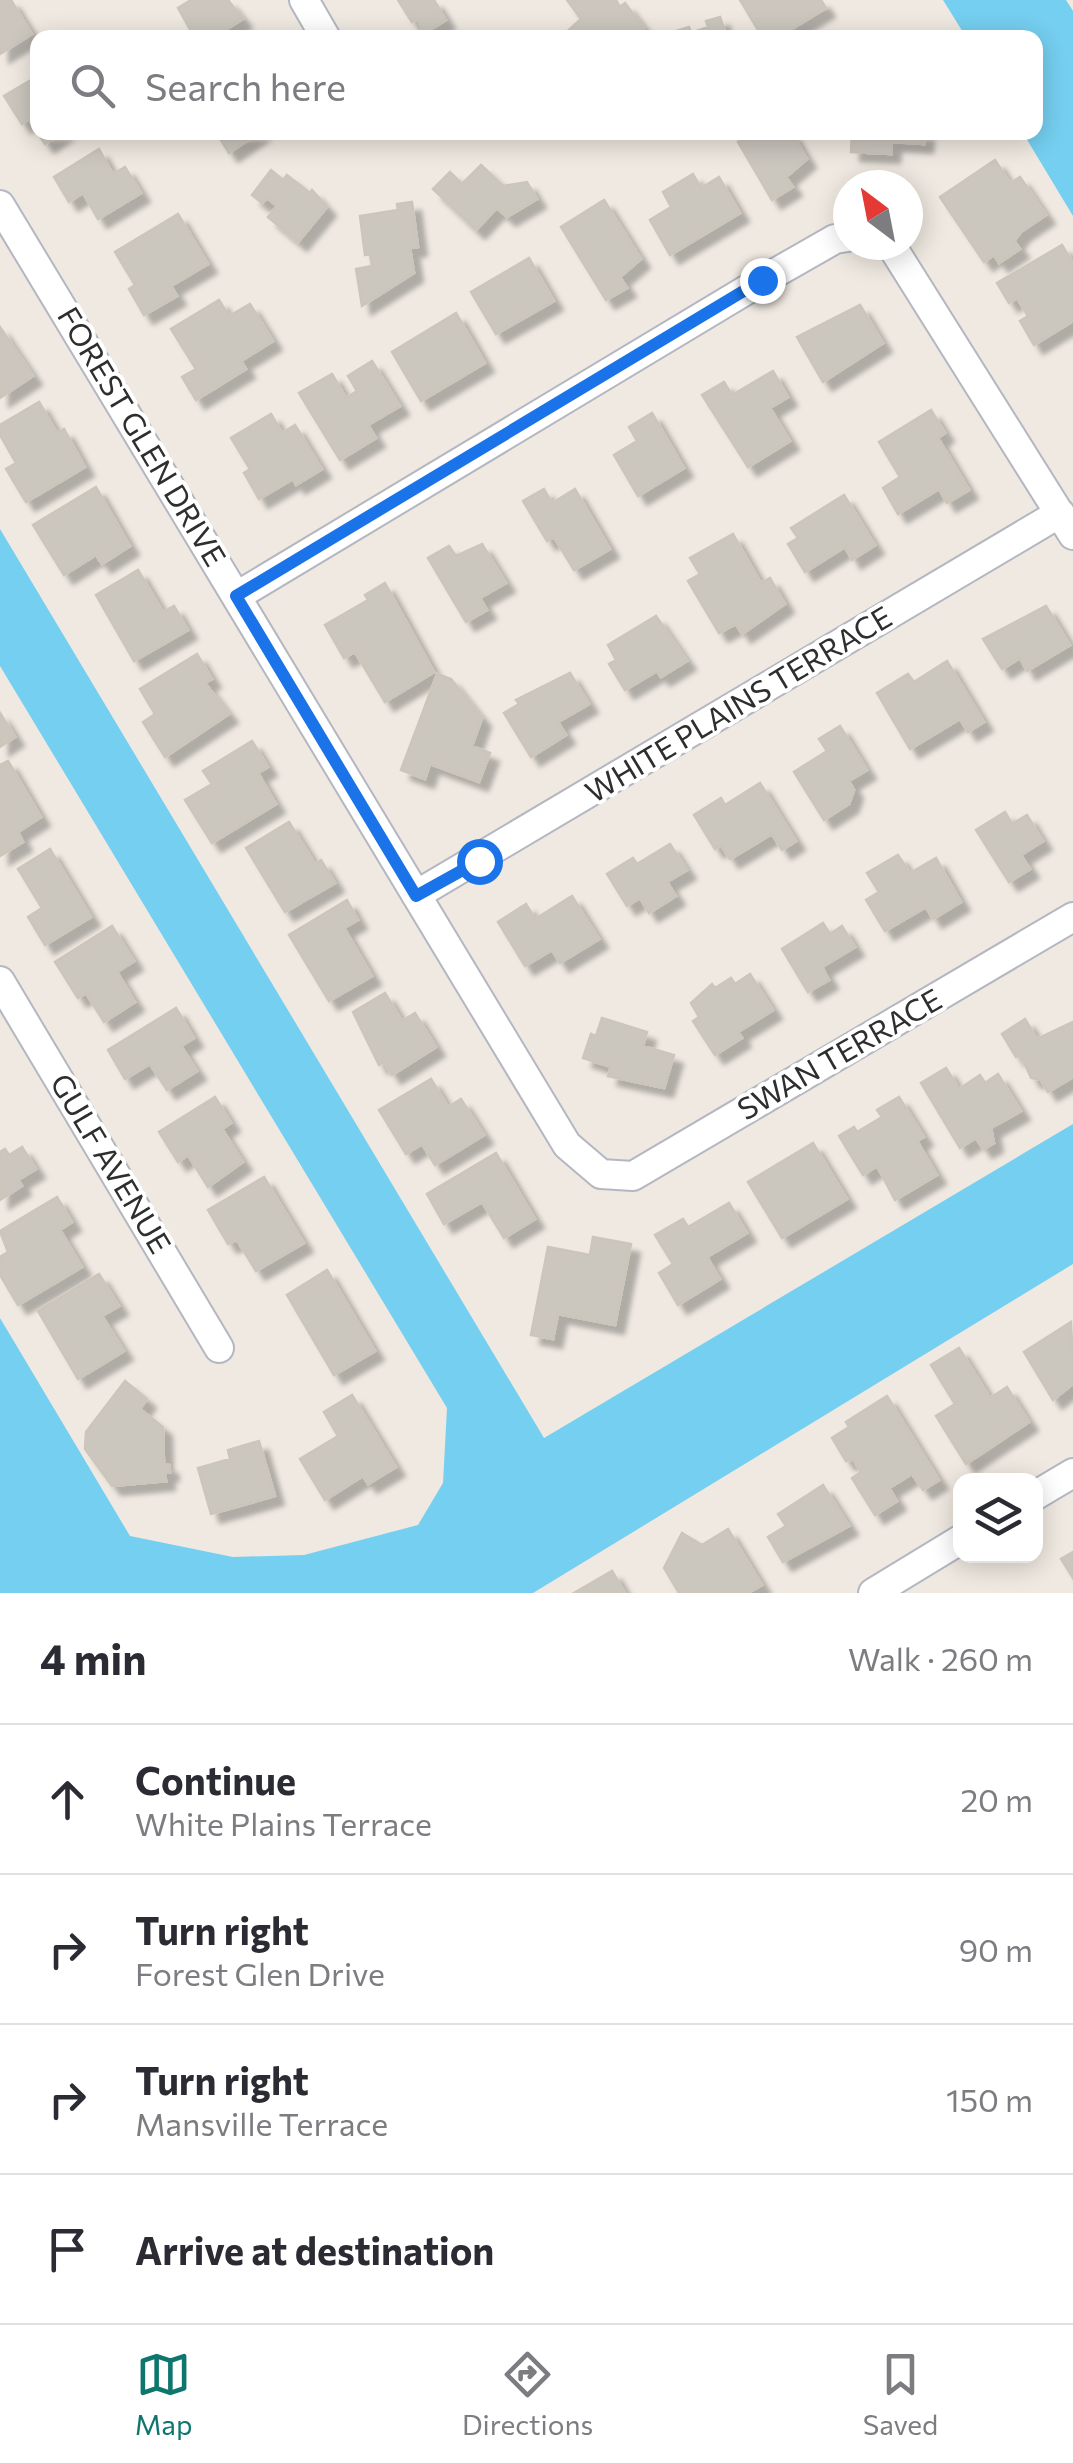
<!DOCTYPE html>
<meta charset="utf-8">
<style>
body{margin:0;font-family:Commissioner,sans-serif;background:#f2f2f3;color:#2b2b33}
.controls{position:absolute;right:30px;bottom:30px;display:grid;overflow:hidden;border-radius:20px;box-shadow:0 5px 25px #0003}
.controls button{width:90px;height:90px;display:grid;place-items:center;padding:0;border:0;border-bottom:2px solid #e1e1e2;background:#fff;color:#2b2b33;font:50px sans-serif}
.compass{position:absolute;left:833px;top:170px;width:90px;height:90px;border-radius:50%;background:#fff;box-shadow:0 5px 25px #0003;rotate:328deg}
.stop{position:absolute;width:30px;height:30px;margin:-22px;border:8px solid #1a73e8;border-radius:50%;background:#fff}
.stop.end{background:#1a73e8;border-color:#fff;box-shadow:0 2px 10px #0008}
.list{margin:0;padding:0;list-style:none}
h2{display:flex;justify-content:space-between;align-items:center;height:130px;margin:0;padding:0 40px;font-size:42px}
h2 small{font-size:32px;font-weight:400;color:#7c7c81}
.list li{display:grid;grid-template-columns:65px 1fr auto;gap:30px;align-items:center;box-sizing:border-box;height:150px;padding:0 40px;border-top:2px solid #e1e1e2}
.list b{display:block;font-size:38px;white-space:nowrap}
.list p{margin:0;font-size:32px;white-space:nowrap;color:#7c7c81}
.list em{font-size:32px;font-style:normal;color:#7c7c81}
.icon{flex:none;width:55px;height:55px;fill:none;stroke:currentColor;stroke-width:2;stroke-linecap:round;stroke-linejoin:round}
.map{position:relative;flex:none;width:1073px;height:1593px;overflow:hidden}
.search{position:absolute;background:#fff;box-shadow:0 5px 25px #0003;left:30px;right:30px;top:30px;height:110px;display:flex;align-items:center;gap:25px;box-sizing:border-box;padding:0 35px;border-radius:20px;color:#7c7c81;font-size:38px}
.sheet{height:730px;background:#fff}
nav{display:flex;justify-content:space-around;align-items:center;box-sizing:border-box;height:140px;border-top:2px solid #e1e1e2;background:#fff;font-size:28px;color:#7c7c81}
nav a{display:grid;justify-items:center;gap:5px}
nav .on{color:#0f766e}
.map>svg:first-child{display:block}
.water{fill:#75cff0}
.building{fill:#cbc7bf;stroke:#cbc5ba;stroke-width:2.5;filter:url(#shadow)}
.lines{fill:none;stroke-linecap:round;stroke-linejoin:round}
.minor-casing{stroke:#b4b7c1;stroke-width:32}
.minor{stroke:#fff;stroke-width:28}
.route{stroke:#1a73e8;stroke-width:12}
.labels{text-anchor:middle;stroke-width:8;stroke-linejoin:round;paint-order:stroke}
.street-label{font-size:30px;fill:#2e2e2e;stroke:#fff}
</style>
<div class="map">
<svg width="1073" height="1593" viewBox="0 0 1073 1593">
<defs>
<filter id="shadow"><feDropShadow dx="9" dy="9" stdDeviation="2.5" flood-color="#0004"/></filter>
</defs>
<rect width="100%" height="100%" fill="#efe9e1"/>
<!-- water -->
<path class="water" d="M943,0H1066L1073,11V216L1023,133L1036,132V38L966,37Z
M0,529L544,1438L1073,1124V1264L533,1593H0V1318L130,1536L233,1557L304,1555L418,1525L443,1483L447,1408L0,666Z"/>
<!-- building -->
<path class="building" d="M0,0H11L32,34L0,54Z
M191,0H228L243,19L212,38H195L178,8Z
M398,0H434L446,20L425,33L417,19L412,22Z
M567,0H616L620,7L625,3L644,28L631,38H560L581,19Z
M740,0H821L826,8L777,38H763Z
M720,17L727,38H670L669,33L689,27L691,33L708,27L706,21Z
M38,76V132H63L45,144L29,119L22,124L4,96Z
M216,132H260L229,153Z
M754,132H791L807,159L786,177L793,187L772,200L738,142Z
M852,132H925L924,144L892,142L891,154L851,152Z
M99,149L113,174L125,167L141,193L98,219L83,193L69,202L54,177Z
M995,160L1010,183L1020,177L1046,215L1021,232L1014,241L1020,249L999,263L994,255L984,262L940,197Z
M481,165L503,186L527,182L537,199L507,217L497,208L476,230L433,189L450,172L462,184Z
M271,170L283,180L287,175L310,193L312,190L327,207L298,242L268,217L277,206L267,198L262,203L252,195Z
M693,174L701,188L719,177L740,213L670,255L650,220L671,207L663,192Z
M604,200L641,259L620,277L627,288L606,300L561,227Z
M412,202L418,247L410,248L414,273L362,306L356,269L372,266L370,254L365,255L360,216L398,210L397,204Z
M178,214L208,264L171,286L177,296L144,315L129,289L135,285L115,252Z
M1062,245L1073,263V321L1034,345L1020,321L1028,316L1017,298L1009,303L997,283Z
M529,258L554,301L496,334L471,292Z
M219,300L229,316L250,304L273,341L241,361L246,369L196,400L182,377L196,369L171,329Z
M860,305L883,343L823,382L797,337Z
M456,313L485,363L421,401L392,352Z
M0,327L33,376L0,398Z
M372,361L400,406L368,425L376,438L340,460L299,393L332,374L346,398L357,391L348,376Z
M773,371L788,397L770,408L790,441L748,467L702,395L724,382L732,395Z
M39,402L57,433L64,429L85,467L26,502L6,469L16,463L0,435V425Z
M931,410L945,433L938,438L969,490L947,503L939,489L898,514L883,488L900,477L879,442Z
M652,413L684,468L638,496L614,455L637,441L629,427Z
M271,414L282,433L295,425L322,469L296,485L293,479L259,499L244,473L250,469L231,438Z
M96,487L130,546L102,564L96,555L64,575L33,525Z
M544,489L552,503L575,489L610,549L574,570L554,537L547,541L523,501Z
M844,495L875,545L852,560L845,547L805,572L788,544L798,538L791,528Z
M733,534L761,583L770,578L785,604L742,634L736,624L719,633L688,581L700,574L690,558Z
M482,544L506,583L480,598L487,610L466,622L428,558L449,546L456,556Z
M138,570L163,612L174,606L188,630L134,661L96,595Z
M385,583L434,672L385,702L355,652L344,658L325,625L368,600L365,595Z
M1046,606L1070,645L1027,671L1020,658L1002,669L983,639Z
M656,616L687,661L661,677L657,671L625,690L609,664L616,660L608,645Z
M197,654L212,679L205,683L229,714L165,757L143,722L155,714L140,689Z
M947,661L984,722L968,732L960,719L910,749L877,693L908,674L914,682Z
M570,673L589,704L558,722L566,735L531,757L504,713L519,704L516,700Z
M437,674L451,679L482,718L472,746L490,753L479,782L430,764L425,779L401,770Z
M0,713L15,737L0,747Z
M840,726L867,770L849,781L854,790L849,804L824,820L794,772L827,751L819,739Z
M252,741L268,767L258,773L276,804L212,843L185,800L212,784L203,771Z
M8,761L41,817L18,832L23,842L0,856V765Z
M760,783L796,841L782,850L772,834L730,859L721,845L715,849L694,815L721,798L725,805Z
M1005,812L1012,824L1027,815L1043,841L1021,855L1030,869L1009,882L976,830Z
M289,822L315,864L321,860L335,883L285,912L246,848Z
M670,844L687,870L667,882L676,896L649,913L640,898L627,906L607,874L633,858L637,864Z
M50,849L91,917L45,945L28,917L42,908L18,869Z
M898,855L910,873L936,858L961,902L933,919L926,907L885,931L866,900L879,892L867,873Z
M572,896L599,939L560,963L552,950L525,966L498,922L526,904L535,919Z
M347,900L358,920L344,928L372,976L329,1001L289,935Z
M823,923L830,934L842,926L855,947L822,967L829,980L808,992L782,949Z
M112,926L134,961L117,972L135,1002L104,1022L86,993L78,998L55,962Z
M750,974L773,1010L738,1032L742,1038L715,1055L693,1021L699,1017L691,1003L712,984L715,988L731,978L735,984Z
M385,993L402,1021L415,1013L436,1047L392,1075L384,1062L379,1065L353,1012Z
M176,1008L194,1038L181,1046L197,1071L167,1090L150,1064L125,1079L108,1050Z
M602,1018L647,1032L643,1046L674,1055L664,1088L608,1076L611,1067L583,1058L591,1034L596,1036Z
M1025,1019L1037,1039L1073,1022V1077L1048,1092L1041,1080L1031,1078L1021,1055L1016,1057L1002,1034Z
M946,1068L959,1089L980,1075L985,1083L998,1074L1021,1111L991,1128L994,1143L983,1149L976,1138L960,1148L921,1083Z
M431,1079L448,1107L461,1099L484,1135L435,1165L422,1144L406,1154L379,1110Z
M215,1097L231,1123L222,1129L243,1162L208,1187L188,1155L178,1162L159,1132Z
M899,1097L924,1137L917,1141L937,1175L895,1200L877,1166L863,1175L839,1136L854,1127L857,1132L882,1117L877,1110Z
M813,1143L847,1199L782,1238L748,1182Z
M22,1147L36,1169L18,1180L22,1186L0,1200V1152L5,1149L9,1155Z
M496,1153L535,1219L504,1238L482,1202L444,1224L427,1194Z
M264,1177L304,1243L256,1271L237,1240L228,1244L208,1210Z
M57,1197L72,1222L60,1230L82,1267L18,1305L0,1275V1257L8,1252L0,1231Z
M729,1203L747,1233L707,1257L720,1279L678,1305L659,1273L673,1264L655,1235L683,1219L688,1227Z
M593,1237L631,1244L615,1325L558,1314L553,1339L531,1335L548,1247L590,1255Z
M327,1270L375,1351L334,1375L287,1295Z
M99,1274L119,1306L102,1316L124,1351L78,1379L38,1311Z
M1071,1322L1073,1384L1053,1400L1024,1352Z
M959,1348L990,1398L1007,1387L1029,1422L966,1464L936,1416L955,1404L931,1365Z
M125,1381L147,1399L140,1409L163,1427L164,1465H169L170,1472H165L166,1481L112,1486L85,1449L86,1432Z
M352,1395L396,1467L368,1484L363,1476L325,1500L300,1459L338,1436L324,1412Z
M887,1396L939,1480L923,1490L912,1474L889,1488L897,1501L875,1515L852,1478L861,1472L853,1459L846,1461L832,1438L849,1427L846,1422Z
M259,1441L275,1496L211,1514L198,1468L230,1459L228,1450Z
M823,1485L849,1526L783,1562L768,1537L786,1526L778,1514Z
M728,1529L762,1585L748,1593H679L664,1568L682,1533L702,1545Z
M1073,1552V1578L1061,1559Z
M612,1571L625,1593H574Z"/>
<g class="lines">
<defs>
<path id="minor" d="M304,0L326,38
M0,205L567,1145L601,1174L633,1176L1073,917
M891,245L1073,535
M237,596L763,280L835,239L848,237
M416,895L1060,513
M0,981L219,1348
M1036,1495L1073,1473
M873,1593L960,1540"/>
</defs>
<!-- minor casing -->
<use href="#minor" class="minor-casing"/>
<!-- minor -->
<use href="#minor" class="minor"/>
</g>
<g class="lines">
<!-- route -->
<path class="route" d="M479,861L416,896L236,596L762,280"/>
</g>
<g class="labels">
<!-- street labels -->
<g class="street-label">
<text transform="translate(141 437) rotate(59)" y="10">FOREST GLEN DRIVE</text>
<text transform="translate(739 705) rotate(-31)" y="10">WHITE PLAINS TERRACE</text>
<text transform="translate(840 1055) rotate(-30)" y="10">SWAN TERRACE</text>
<text transform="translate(110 1164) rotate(59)" y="10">GULF AVENUE</text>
</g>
</g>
</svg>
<div class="controls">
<button><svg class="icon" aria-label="layers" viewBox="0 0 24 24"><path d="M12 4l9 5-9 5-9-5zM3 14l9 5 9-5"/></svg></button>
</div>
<svg class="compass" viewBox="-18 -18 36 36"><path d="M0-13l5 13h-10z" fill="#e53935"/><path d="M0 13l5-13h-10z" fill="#7c7c81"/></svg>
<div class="stop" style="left:479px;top:861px"></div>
<div class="stop end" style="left:762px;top:280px"></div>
<div class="search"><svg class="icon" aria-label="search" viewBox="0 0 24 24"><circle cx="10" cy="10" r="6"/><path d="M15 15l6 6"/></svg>Search here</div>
</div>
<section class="sheet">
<h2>4 min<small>Walk · 260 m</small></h2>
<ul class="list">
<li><svg class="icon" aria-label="ahead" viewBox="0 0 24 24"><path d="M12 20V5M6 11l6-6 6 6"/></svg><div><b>Continue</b><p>White Plains Terrace</p></div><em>20 m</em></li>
<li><svg class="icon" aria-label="right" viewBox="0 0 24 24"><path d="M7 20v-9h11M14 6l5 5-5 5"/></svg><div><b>Turn right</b><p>Forest Glen Drive</p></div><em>90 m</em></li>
<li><svg class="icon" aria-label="right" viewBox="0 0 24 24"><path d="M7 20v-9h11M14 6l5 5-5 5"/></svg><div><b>Turn right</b><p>Mansville Terrace</p></div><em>150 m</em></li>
<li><svg class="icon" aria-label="arrive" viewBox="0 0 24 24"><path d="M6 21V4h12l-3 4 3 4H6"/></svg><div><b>Arrive at destination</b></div></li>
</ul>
</section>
<nav>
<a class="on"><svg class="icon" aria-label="map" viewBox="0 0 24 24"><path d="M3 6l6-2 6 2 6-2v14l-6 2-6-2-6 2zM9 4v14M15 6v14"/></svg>Map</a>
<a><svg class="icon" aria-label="directions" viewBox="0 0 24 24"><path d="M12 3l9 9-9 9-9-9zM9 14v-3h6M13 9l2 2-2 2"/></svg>Directions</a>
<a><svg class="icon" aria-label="saved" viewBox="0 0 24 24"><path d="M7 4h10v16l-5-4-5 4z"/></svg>Saved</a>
</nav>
